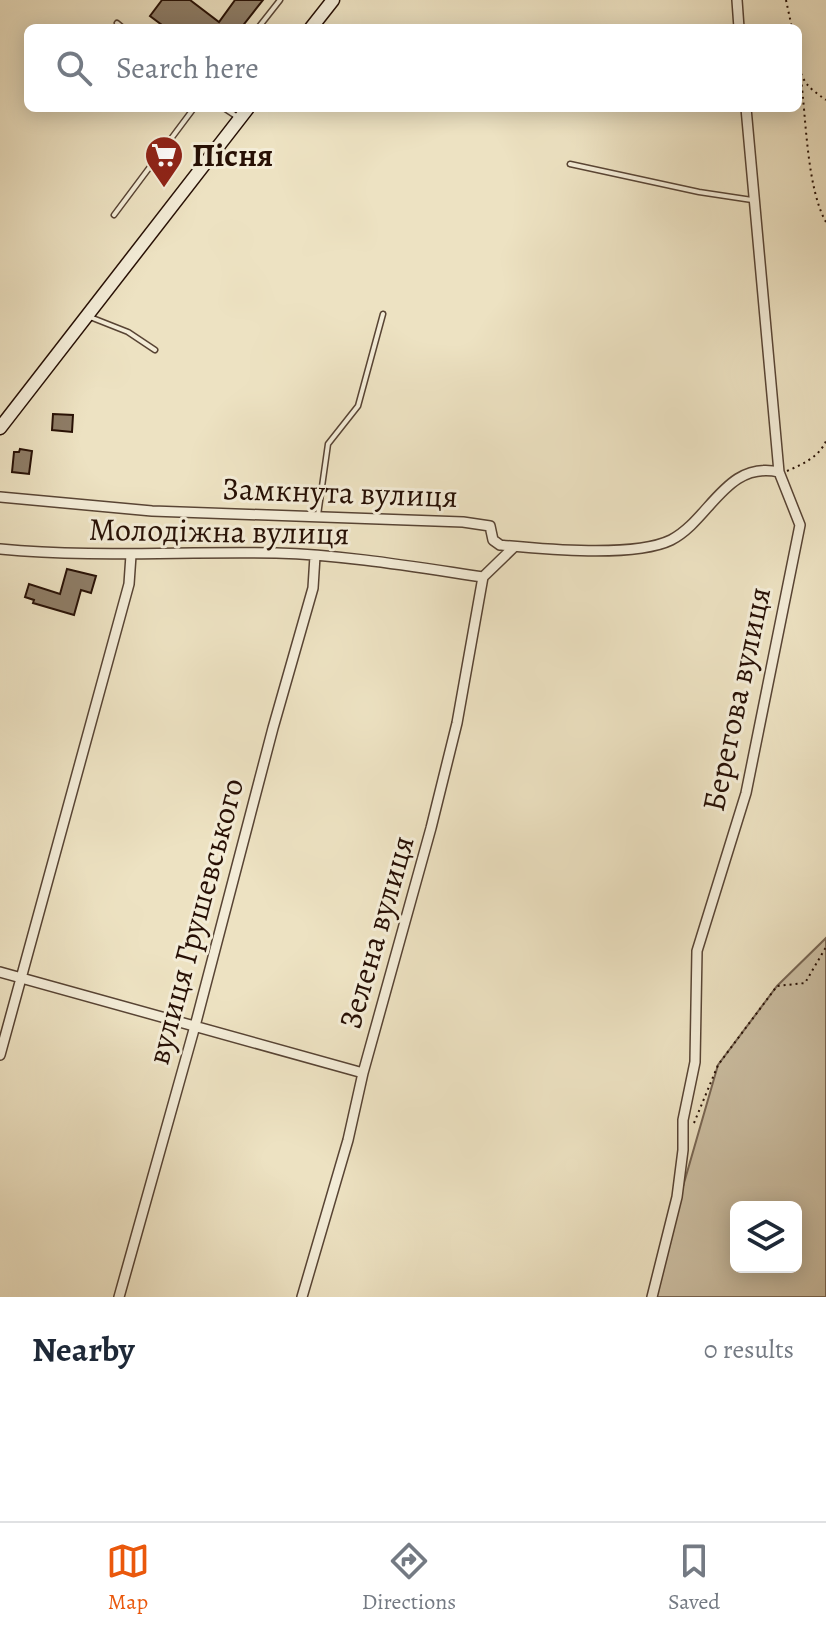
<!DOCTYPE html>
<meta charset="utf-8">
<style>
body{margin:0;font-family:Alegreya,serif;background:#f2f2f3;color:#1f2937}
.controls{position:absolute;right:24px;bottom:24px;display:grid;overflow:hidden;border-radius:12px;box-shadow:0 4px 20px #0003}
.controls button{width:72px;height:72px;display:grid;place-items:center;padding:0;border:0;border-bottom:2px solid #e0e1e3;background:#fff;color:#1f2937;font:40px sans-serif}
.list{margin:0;padding:0;list-style:none}
h2{display:flex;justify-content:space-between;align-items:center;height:104px;margin:0;padding:0 32px;font-size:34px}
h2 small{font-size:26px;font-weight:400;color:#747a83}
.icon{flex:none;width:44px;height:44px;fill:none;stroke:currentColor;stroke-width:2;stroke-linecap:round;stroke-linejoin:round}
.map{position:relative;flex:none;width:826px;height:1297px;overflow:hidden}
.search{position:absolute;background:#fff;box-shadow:0 4px 20px #0003;left:24px;right:24px;top:24px;height:88px;display:flex;align-items:center;gap:20px;box-sizing:border-box;padding:0 28px;border-radius:12px;color:#747a83;font-size:30px}
.sheet{height:224px;background:#fff}
nav{display:flex;justify-content:space-around;align-items:center;box-sizing:border-box;height:112px;border-top:2px solid #e0e1e3;background:#fff;font-size:22px;color:#747a83}
nav a{display:grid;justify-items:center;gap:4px}
nav .on{color:#ea580c}
.map>svg:first-child{display:block}
.green{fill:#cbbea2;stroke:#796754;stroke-width:2;fill-rule:evenodd}
.building{fill:#8e7d67;stroke:#271005;stroke-width:2}
.lines{fill:none;stroke-linecap:round;stroke-linejoin:round}
.lane-casing{stroke:#584434;stroke-width:7}
.street-casing{stroke:#584434;stroke-width:12}
.secondary-casing{stroke:#271005;stroke-width:15}
.path{stroke:#271005;stroke-width:2;stroke-dasharray:2 4;stroke-linecap:butt}
.lane{stroke:#f3ecd7;stroke-width:4}
.street{stroke:#f3ecd7;stroke-width:9}
.secondary{stroke:#f3ecd7;stroke-width:12}
.labels{text-anchor:middle;stroke-width:6;stroke-linejoin:round;paint-order:stroke}
.poi-label{font-size:32px;font-weight:bold;fill:#271005;stroke:#f3ecd7;text-anchor:start}
.street-label{font-size:32px;fill:#271005;stroke:#f3ecd7}
</style>
<div class="map">
<svg width="826" height="1297" viewBox="0 0 826 1297">
<rect width="100%" height="100%" fill="#ede2c2"/>
<filter id="stains"><feTurbulence type="fractalNoise" baseFrequency=".0025" numOctaves="4"/><feColorMatrix values="0 0 0 0 .2 0 0 0 0 .09 0 0 0 0 .02 0 0 0 .5 -.17"/></filter>
<radialGradient id="worn" r=".72"><stop offset=".6" stop-color="#630" stop-opacity="0"/><stop offset="1" stop-color="#630" stop-opacity=".3"/></radialGradient>
<!-- green -->
<path class="green" d="M826,938V1297H649L654,1287L718,1065L777,986ZM736,1207H796V1267H736Z"/>
<!-- building -->
<path class="building" d="M162,0H190L219,22L235,0H263L241,28H166L150,16Z
M53,414L73,415L72,432L52,430Z
M20,449L32,451L29,474L12,472L14,452H19Z
M67,569L96,576L91,593L81,590L74,615L33,603L34,600L25,597L29,584L60,594Z"/>
<g class="lines">
<defs>
<path id="lane" d="M117,23L123,28
M258,28L280,0
M224,108L239,118
M570,164L699,192L752,200
M114,215L194,108
M90,317L128,332L155,350
M318,515L328,444L358,406L383,314"/>
<path id="street" d="M737,0L739,28
M0,497L152,511L463,522L490,526L493,540L500,545C542,549 634,558 671,540C710,520 726,460 779,472
M0,549C92,558 184,551 276,553C345,555 415,567 483,577
M483,577L514,547
M0,972L363,1073
M0,1055L129,584L131,555
M119,1297L195,1026L273,728L313,588L315,556
M302,1297L348,1140L363,1073L431,828L457,723L483,577
M652,1297L677,1197L683,1150V1120L695,1062L697,951L746,793L800,525L779,472L746,108"/>
<path id="secondary" d="M311,28L333,0
M0,428L248,108"/>
</defs>
<!-- lane casing -->
<use href="#lane" class="lane-casing"/>
<!-- street casing -->
<use href="#street" class="street-casing"/>
<!-- secondary casing -->
<use href="#secondary" class="secondary-casing"/>
<!-- path -->
<path class="path" d="M786,0L792,28
M798,62C802,83 809,88 826,100
M801,79C806,118 807,189 826,222
M787,471C803,464 819,457 826,441
M694,1123L718,1065L777,986L805,983L826,947"/>
<!-- lane -->
<use href="#lane" class="lane"/>
<!-- street -->
<use href="#street" class="street"/>
<!-- secondary -->
<use href="#secondary" class="secondary"/>
</g>
<!-- icons -->
<defs>
<symbol id="supermarket-pin" viewBox="-11 -11 22 30"><path d="M0 17L-7.5 6A9.5 9.5 0 1 1 7.5 6Z" fill="#8f2418" stroke="#f3ecd7"/><path d="M-6-5.5h2.5l.6 2H6L4.5 2H-2.5L-4.4-4H-6ZM-1.5 3.2a1.3 1.3 0 1 0 .1 0ZM3 3.2a1.3 1.3 0 1 0 .1 0Z" fill="#fff"/></symbol>
</defs>
<g fill-rule="evenodd">
<use href="#supermarket-pin" x="142" y="133" width="44" height="60"/>
</g>
<g class="labels">
<!-- poi labels -->
<g class="poi-label">
<text x="192" y="166">Пісня</text>
</g>
<!-- street labels -->
<g class="street-label">
<text transform="translate(340 492) rotate(2)" y="11">Замкнута вулиця</text>
<text transform="translate(219 531) rotate(1)" y="11">Молодіжна вулиця</text>
<text transform="translate(736 699) rotate(-78)" y="11">Берегова вулиця</text>
<text transform="translate(195 921) rotate(-75)" y="11">вулиця Грушевського</text>
<text transform="translate(376 932) rotate(-74)" y="11">Зелена вулиця</text>
</g>
</g>
<rect width="100%" height="100%" filter="url(#stains)"/>
<rect width="100%" height="100%" fill="url(#worn)"/>
</svg>
<div class="controls">
<button><svg class="icon" aria-label="layers" viewBox="0 0 24 24"><path d="M12 4l9 5-9 5-9-5zM3 14l9 5 9-5"/></svg></button>
</div>
<div class="search"><svg class="icon" aria-label="search" viewBox="0 0 24 24"><circle cx="10" cy="10" r="6"/><path d="M15 15l6 6"/></svg>Search here</div>
</div>
<section class="sheet">
<h2>Nearby<small>0 results</small></h2>
<ul class="list">
</ul>
</section>
<nav>
<a class="on"><svg class="icon" aria-label="map" viewBox="0 0 24 24"><path d="M3 6l6-2 6 2 6-2v14l-6 2-6-2-6 2zM9 4v14M15 6v14"/></svg>Map</a>
<a><svg class="icon" aria-label="directions" viewBox="0 0 24 24"><path d="M12 3l9 9-9 9-9-9zM9 14v-3h6M13 9l2 2-2 2"/></svg>Directions</a>
<a><svg class="icon" aria-label="saved" viewBox="0 0 24 24"><path d="M7 4h10v16l-5-4-5 4z"/></svg>Saved</a>
</nav>
